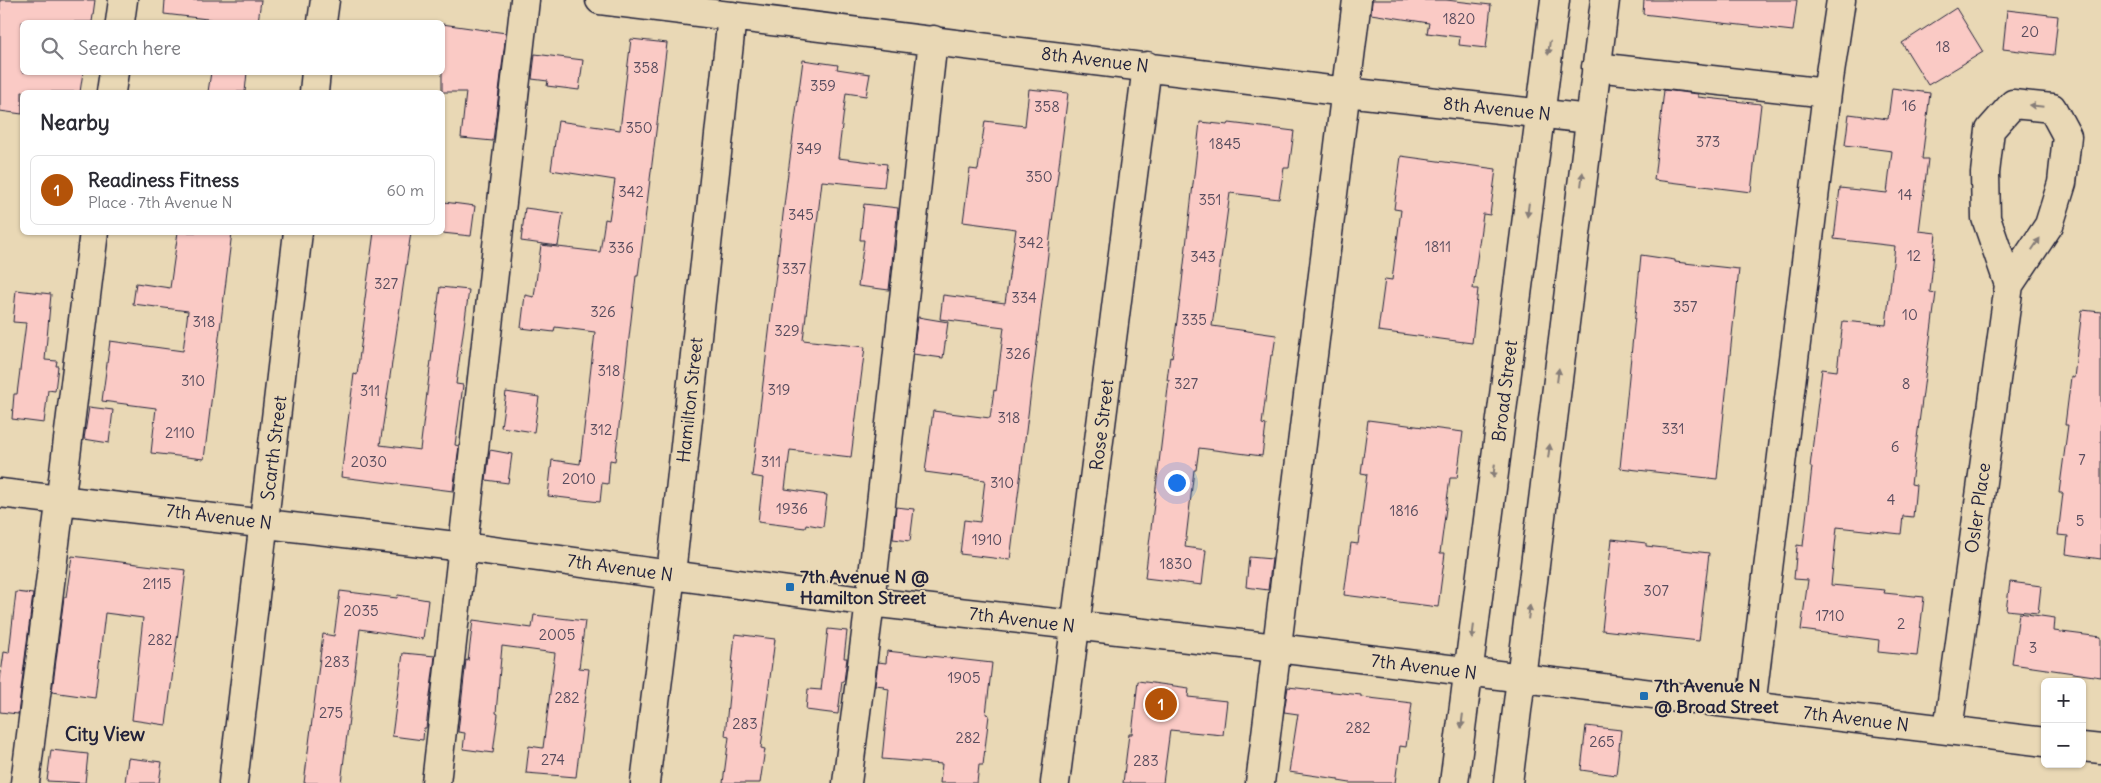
<!DOCTYPE html>
<meta charset="utf-8">
<style>
body{margin:0;font-family:Delius,sans-serif;background:#f2f2f3;color:#2b2b33}
.controls{position:absolute;right:15px;bottom:15px;display:grid;overflow:hidden;border-radius:8px;box-shadow:0 1px 4px #0004}
.controls button{width:45px;height:45px;display:grid;place-items:center;padding:0;border:0;border-bottom:1px solid #e1e1e2;background:#fff;color:#2b2b33;font:25px sans-serif}
.you{position:absolute;left:1176px;top:482px;width:18px;height:18px;margin:-12px;border:4px solid #fff;border-radius:50%;background:#1a73e8;box-shadow:0 0 0 8px #1a73e833}
.badge{display:grid;place-items:center;width:32px;height:32px;border-radius:50%;background:#b45309;color:#fff;font-size:16px;font-weight:700}
.pin{position:absolute;translate:-50% -50%;border:2px solid #fff;box-shadow:0 1px 5px #0006}
.list{margin:0;padding:0;list-style:none}
h2{display:flex;justify-content:space-between;align-items:center;height:65px;margin:0;padding:0 20px;font-size:21px}
h2 small{font-size:16px;font-weight:400;color:#7c7c81}
.list li{display:grid;grid-template-columns:32px 1fr auto;gap:15px;align-items:center;box-sizing:border-box;height:70px;margin:0 10px 10px;padding:0 10px;border:1px solid #e1e1e2;border-radius:8px}
.list b{display:block;font-size:19px;white-space:nowrap}
.list p{margin:0;font-size:16px;white-space:nowrap;color:#7c7c81}
.list em{font-size:16px;font-style:normal;color:#7c7c81}
.icon{flex:none;width:28px;height:28px;fill:none;stroke:currentColor;stroke-width:2;stroke-linecap:round;stroke-linejoin:round}
.map{position:relative;flex:none;width:2101px;height:783px;overflow:hidden}
.search{position:absolute;background:#fff;box-shadow:0 1px 4px #0004;left:20px;top:20px;width:425px;height:55px;display:flex;align-items:center;gap:12px;box-sizing:border-box;padding:0 18px;border-radius:8px;color:#7c7c81;font-size:19px}
.panel{position:absolute;background:#fff;box-shadow:0 1px 4px #0004;left:20px;top:90px;width:425px;height:145px;border-radius:8px}
.map>svg:first-child{display:block}
.building{fill:#facac5;stroke:#22223b}
.lines{fill:none;stroke-linecap:round;stroke-linejoin:round}
.minor-casing{stroke:#22223b;stroke-width:31}
.major-casing{stroke:#22223b;stroke-width:31}
.minor{stroke:#e9d8b5;stroke-width:28}
.major{stroke:#e9d8b5;stroke-width:28}
.oneway{fill:#867d78}
.poi-dot{fill:#1f6fb2;stroke:#e9d8b5;stroke-width:2}
.labels{text-anchor:middle;stroke-width:4;stroke-linejoin:round;paint-order:stroke}
.number-label{font-size:15px;fill:#584c5e}
.street-label{font-size:18px;fill:#22223b;stroke:#e9d8b5}
.poi-label{font-size:18px;font-weight:bold;fill:#22223b;stroke:#e9d8b5;text-anchor:start}
.neighbourhood-label{font-size:19px;font-weight:bold;fill:#22223b;stroke:#e9d8b5}
</style>
<div class="map">
<svg width="2101" height="783" viewBox="0 0 2101 783">
<rect width="100%" height="100%" fill="#e9d8b5"/>
<filter id="ink" filterUnits="userSpaceOnUse"><feTurbulence type="fractalNoise" baseFrequency=".02" numOctaves="2"/><feDisplacementMap in="SourceGraphic" scale="10" xChannelSelector="R" yChannelSelector="G"/><feConvolveMatrix kernelMatrix="1 2 1 2 8 2 1 2 1" color-interpolation-filters="sRGB"/></filter>
<g filter="url(#ink)">
<!-- building -->
<path class="building" d="M0,0H95L92,22H22V72H83L80,92H22V114L0,111Z
M165,0H261L258,22H215L216,20L164,14Z
M1372,0H1446L1491,5L1486,48L1459,45L1460,37L1427,33L1429,23L1371,14Z
M1644,0H1797L1793,31L1643,14Z
M1956,8L1983,52L1928,85L1902,43Z
M2007,10L2058,16L2054,55L2003,49Z
M442,24L506,33L493,141L461,138L466,92H442Z
M631,39L667,43L638,276H636L615,461L610,460L608,484L602,483L600,502L548,496L552,460L580,464L595,332L555,327L554,332L521,328L525,295L534,297L541,245L600,252L605,219L609,220L615,180L551,170L558,121L620,130Z
M535,54L583,60L579,90L547,86L548,81L532,79Z
M803,60L838,65L837,69L870,74L866,96L846,93L838,158L887,164L884,187L822,181L803,340L865,347L851,457L790,450L785,489L827,495L823,527L806,524L805,528L758,522L763,478L752,476L787,181Z
M211,72H247L245,92H208Z
M1892,88L1930,93L1922,159H1928L1919,231L1936,233L1930,292L1936,293L1911,484L1916,485L1913,517L1903,516L1901,534L1837,527L1831,585L1885,590L1884,593L1924,597L1917,656L1878,652L1879,640L1801,630L1808,580L1794,579L1797,545L1803,546L1812,467H1810L1822,369L1837,371L1843,321L1886,325L1895,246L1834,239L1840,188L1887,193L1892,151L1845,145L1849,114L1888,119Z
M1029,89L1068,93L1010,560L960,554L964,520L980,522L985,480L925,472L933,411L990,418L994,390L996,391L1004,327L940,319L943,295L1005,303L1016,229L963,222L970,169L978,170L985,121L1025,126Z
M1664,90L1698,94V97L1761,104L1751,192L1654,180Z
M1200,122L1228,125L1229,123L1294,131L1289,168H1284L1279,199L1230,193L1212,326L1276,335L1273,355H1271L1262,424L1266,425L1262,456L1199,448L1196,470H1194L1185,547L1206,550L1202,585L1145,578L1169,380H1167L1170,357L1172,358L1181,291Z
M1401,156L1496,169L1490,215L1483,214L1473,289H1478L1472,343L1378,331L1385,279L1392,280L1401,210L1394,209Z
M444,202L475,206L471,236L442,233Z
M864,204L898,208L889,290L858,286L864,240H860Z
M525,208L563,213L558,246L521,241Z
M178,232H232L204,459L151,453L156,408L102,401L110,341L183,351L188,311L133,304L136,283L170,288Z
M374,232H411L380,445L420,450L440,287L469,290L456,384L463,385L455,445L459,446L453,491L341,477L354,374L357,375L366,307L364,306Z
M1641,255L1675,260V262L1739,269L1717,479L1620,468Z
M16,290L51,294L45,360L57,361L56,366H58L55,391L48,390L44,423L12,419L14,394H17L26,323L13,322Z
M2082,310L2101,312V559L2066,554L2068,536L2058,535L2063,493H2059L2068,425H2065L2071,377L2074,378Z
M918,317L948,322L943,358L913,354Z
M506,392L539,397L534,432L501,427Z
M89,407L113,410L109,443L84,439Z
M1368,420L1463,432L1457,478H1450L1440,553H1445L1438,607L1344,595L1351,543L1358,544L1367,474L1361,473Z
M490,450L512,454L508,483L486,480Z
M896,507L914,509L910,541L893,539Z
M1612,539L1646,543V546L1709,553L1699,641L1602,630Z
M72,556L186,570L166,725L132,720L143,618L105,613L95,698L52,692L64,597H66Z
M1249,557L1272,559L1268,590L1246,587Z
M2010,582L2041,586L2038,613L2006,610Z
M340,591L397,598L398,595L428,600L423,639L360,629L341,783H304L323,634L334,636Z
M16,592L33,594L18,714L0,712V681L4,652L9,653Z
M2019,613L2055,618L2054,631L2101,637V677L2012,664Z
M534,615L585,621L579,668L589,669L576,777L526,773L529,746L543,748L555,653L502,646L496,713L498,714L493,753L463,749L465,733L458,732L466,660L468,661L473,620L532,628Z
M828,629L847,631L844,658H847L844,681H842L838,714L806,710L808,689L821,690Z
M735,634L775,639L761,748L765,749L760,783H723L729,737L725,736Z
M887,651L992,663L986,714L989,715L983,765H979L977,783H940L942,764L882,759L889,689L883,688L884,686L875,685L878,662L886,663Z
M403,653L435,656L426,728H424L423,740L392,736Z
M1138,681L1189,688L1188,697L1227,701L1223,735L1170,730L1163,783H1123L1129,734H1132Z
M1288,687L1361,695V697L1412,703L1406,747L1400,746L1395,783H1350L1338,781V779L1289,772L1298,714L1284,712Z
M1586,726L1621,730L1616,775L1581,770Z
M51,750L88,754L85,783L47,781Z
M128,758L162,762L159,783H125Z"/>
<g class="lines">
<defs>
<path id="minor" d="M600,0L1346,92L1590,119
M120,22L123,0
M322,22L325,0
M1596,67L1827,93L1841,0
M111,92L114,72
M314,92L316,72
M0,493L464,547L870,602L1277,648L2045,742
M1751,706L1827,93
M1948,730L2009,285L2049,225L2062,183L2067,136L2052,108L2013,104L1990,130L1985,173L1986,218L2009,285
M2082,747L2101,749
M25,783L94,232
M233,783L298,232
M436,783L525,0
M645,783L671,574L732,16
M847,783L870,602L933,40
M1055,783L1147,66
M1260,783L1357,0"/>
<path id="major" d="M1454,783L1555,0
M1508,783L1605,0"/>
</defs>
<!-- minor casing -->
<use href="#minor" class="minor-casing"/>
<!-- major casing -->
<use href="#major" class="major-casing"/>
<!-- minor -->
<use href="#minor" class="minor"/>
<!-- major -->
<use href="#major" class="major"/>
</g>
<!-- one-way arrows -->
<defs><path id="oneway-solid" d="M-6-.8H1V-3.2L6.5 0L1 3.2V.8H-6Z" transform="scale(1.25)"/></defs>
<g class="oneway">
<use href="#oneway-solid" transform="translate(1549 48) rotate(97)"/>
<use href="#oneway-solid" transform="translate(2036 106) rotate(-174)"/>
<use href="#oneway-solid" transform="translate(1582 179) rotate(-83)"/>
<use href="#oneway-solid" transform="translate(1528 210) rotate(97)"/>
<use href="#oneway-solid" transform="translate(2036 244) rotate(-56)"/>
<use href="#oneway-solid" transform="translate(1558 375) rotate(-83)"/>
<use href="#oneway-solid" transform="translate(1549 451) rotate(-83)"/>
<use href="#oneway-solid" transform="translate(1494 471) rotate(97)"/>
<use href="#oneway-solid" transform="translate(1529 612) rotate(-83)"/>
<use href="#oneway-solid" transform="translate(1473 632) rotate(97)"/>
<use href="#oneway-solid" transform="translate(1462 721) rotate(97)"/>
</g>
</g>
<!-- markers -->
<g class="poi-dot">
<rect x="785" y="582" width="10" height="10" rx="2.5"/>
<rect x="1639" y="691" width="10" height="10" rx="2.5"/>
</g>
<g class="labels">
<!-- number labels -->
<g class="number-label">
<text x="1459" y="24">1820</text>
<text x="2030" y="37">20</text>
<text x="1943" y="52">18</text>
<text x="646" y="73">358</text>
<text x="823" y="91">359</text>
<text x="1909" y="111">16</text>
<text x="1047" y="112">358</text>
<text x="639" y="133">350</text>
<text x="1708" y="147">373</text>
<text x="1225" y="149">1845</text>
<text x="809" y="154">349</text>
<text x="1039" y="182">350</text>
<text x="631" y="197">342</text>
<text x="1905" y="200">14</text>
<text x="1210" y="205">351</text>
<text x="801" y="220">345</text>
<text x="1031" y="248">342</text>
<text x="1438" y="252">1811</text>
<text x="621" y="253">336</text>
<text x="1914" y="261">12</text>
<text x="1203" y="262">343</text>
<text x="794" y="274">337</text>
<text x="386" y="289">327</text>
<text x="1024" y="303">334</text>
<text x="1685" y="312">357</text>
<text x="603" y="317">326</text>
<text x="1910" y="320">10</text>
<text x="1194" y="325">335</text>
<text x="204" y="327">318</text>
<text x="787" y="336">329</text>
<text x="1018" y="359">326</text>
<text x="609" y="376">318</text>
<text x="193" y="386">310</text>
<text x="1186" y="389">327</text>
<text x="1906" y="389">8</text>
<text x="779" y="395">319</text>
<text x="370" y="396">311</text>
<text x="1009" y="423">318</text>
<text x="1673" y="434">331</text>
<text x="601" y="435">312</text>
<text x="180" y="438">2110</text>
<text x="1895" y="452">6</text>
<text x="2082" y="465">7</text>
<text x="369" y="467">2030</text>
<text x="771" y="467">311</text>
<text x="579" y="484">2010</text>
<text x="1002" y="488">310</text>
<text x="1891" y="505">4</text>
<text x="792" y="514">1936</text>
<text x="1404" y="516">1816</text>
<text x="2080" y="526">5</text>
<text x="987" y="545">1910</text>
<text x="1176" y="569">1830</text>
<text x="157" y="589">2115</text>
<text x="1656" y="596">307</text>
<text x="361" y="616">2035</text>
<text x="1830" y="621">1710</text>
<text x="1901" y="629">2</text>
<text x="557" y="640">2005</text>
<text x="160" y="645">282</text>
<text x="2033" y="653">3</text>
<text x="337" y="667">283</text>
<text x="964" y="683">1905</text>
<text x="567" y="703">282</text>
<text x="331" y="718">275</text>
<text x="745" y="729">283</text>
<text x="1358" y="733">282</text>
<text x="968" y="743">282</text>
<text x="1602" y="747">265</text>
<text x="553" y="765">274</text>
<text x="1146" y="766">283</text>
</g>
<!-- street labels -->
<g class="street-label">
<text transform="translate(1095 60) rotate(7)" y="6">8th Avenue N</text>
<text transform="translate(1497 109) rotate(6)" y="6">8th Avenue N</text>
<text transform="translate(1505 391) rotate(-83)" y="6">Broad Street</text>
<text transform="translate(690 400) rotate(-84)" y="6">Hamilton Street</text>
<text transform="translate(1102 425) rotate(-83)" y="6">Rose Street</text>
<text transform="translate(274 448) rotate(-83)" y="6">Scarth Street</text>
<text transform="translate(1978 508) rotate(-82)" y="6">Osler Place</text>
<text transform="translate(219 517) rotate(7)" y="6">7th Avenue N</text>
<text transform="translate(620 568) rotate(8)" y="6">7th Avenue N</text>
<text transform="translate(1022 620) rotate(7)" y="6">7th Avenue N</text>
<text transform="translate(1424 667) rotate(7)" y="6">7th Avenue N</text>
<text transform="translate(1856 719) rotate(7)" y="6">7th Avenue N</text>
</g>
<!-- poi labels -->
<g class="poi-label">
<text x="800" y="583">7th Avenue N @<tspan x="800" dy="21">Hamilton Street</tspan></text>
<text x="1654" y="692">7th Avenue N<tspan x="1654" dy="21">@ Broad Street</tspan></text>
</g>
<!-- neighbourhood labels -->
<g class="neighbourhood-label">
<text x="105" y="741">City View</text>
</g>
</g>
</svg>
<div class="controls">
<button>+</button>
<button>−</button>
</div>
<div class="you"></div>
<div class="pin badge" style="left:1161px;top:704px">1</div>
<div class="search"><svg class="icon" aria-label="search" viewBox="0 0 24 24"><circle cx="10" cy="10" r="6"/><path d="M15 15l6 6"/></svg>Search here</div>
<section class="panel">
<h2>Nearby<small></small></h2>
<ul class="list">
<li><span class="badge">1</span><div><b>Readiness Fitness</b><p>Place · 7th Avenue N</p></div><em>60 m</em></li>
</ul>
</section>
</div>
